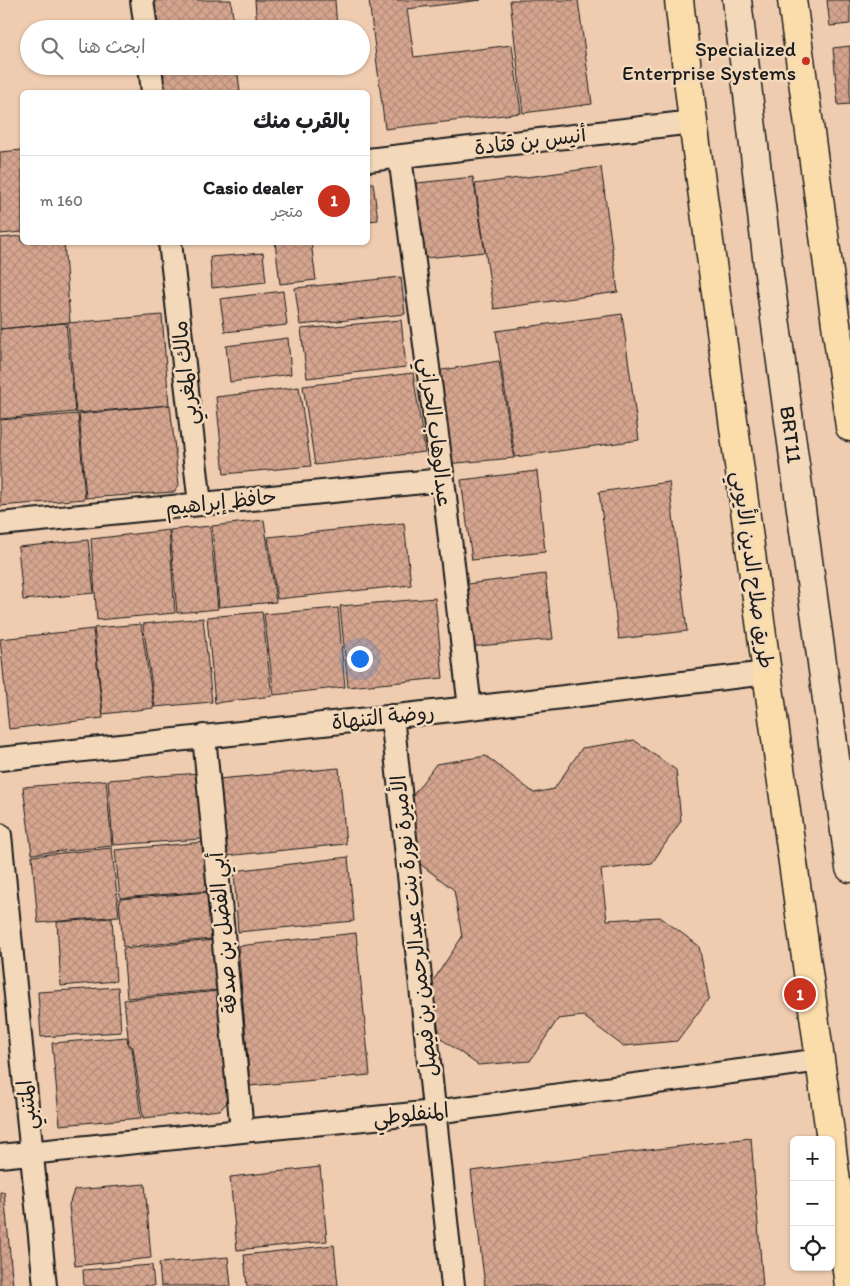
<!DOCTYPE html>
<html lang="ar">
<meta charset="utf-8">
<style>
body{margin:0;font-family:Itim,"Playpen Sans Arabic",sans-serif;background:#f2f2f2;color:#202124;direction:rtl}
.controls{position:absolute;right:15px;bottom:15px;display:grid;overflow:hidden;border-radius:8px;box-shadow:0 1px 4px #0004}
.controls button{width:45px;height:45px;display:grid;place-items:center;padding:0;border:0;border-bottom:1px solid #e0e0e0;background:#fff;color:#202124;font:25px sans-serif}
.you{position:absolute;left:359px;top:658px;width:18px;height:18px;margin:-12px;border:4px solid #fff;border-radius:50%;background:#1a73e8;box-shadow:0 0 0 8px #1a73e833}
.badge{display:grid;place-items:center;width:32px;height:32px;border-radius:50%;background:#c8321e;color:#fff;font-size:16px;font-weight:700}
.pin{position:absolute;translate:-50% -50%;border:2px solid #fff;box-shadow:0 1px 5px #0006}
.list{margin:0;padding:0;list-style:none}
h2{display:flex;justify-content:space-between;align-items:center;height:65px;margin:0;padding:0 20px;font-size:21px}
h2 small{font-size:16px;font-weight:400;color:#757577}
.list li{display:grid;grid-template-columns:32px 1fr auto;gap:15px;align-items:center;box-sizing:border-box;height:90px;padding:0 20px;border-top:1px solid #e0e0e0}
.list b{display:block;font-size:19px;white-space:nowrap}
.list p{margin:0;font-size:16px;white-space:nowrap;color:#757577}
.list em{font-size:16px;font-style:normal;color:#757577}
.icon{flex:none;width:28px;height:28px;fill:none;stroke:currentColor;stroke-width:2;stroke-linecap:round;stroke-linejoin:round}
.map{position:relative;flex:none;width:850px;height:1286px;overflow:hidden;direction:ltr}
.search{position:absolute;background:#fff;box-shadow:0 1px 4px #0004;left:20px;top:20px;width:350px;height:55px;display:flex;align-items:center;gap:12px;box-sizing:border-box;padding:0 18px;border-radius:28px;color:#757577;font-size:19px}
.panel{position:absolute;background:#fff;box-shadow:0 1px 4px #0004;left:20px;top:90px;width:350px;height:155px;border-radius:8px;direction:rtl}
.map>svg:first-child{display:block}
.building{fill:url(#building-cross-hatch);stroke:#1c1c1c}
.lines{fill:none;stroke-linecap:round;stroke-linejoin:round}
.minor-casing{stroke:#1c1c1c;stroke-width:26}
.secondary-casing{stroke:#1c1c1c;stroke-width:31}
.primary-casing{stroke:#1c1c1c;stroke-width:31}
.minor{stroke:#f3d8ba;stroke-width:22}
.secondary{stroke:#f3d8ba;stroke-width:28}
.primary{stroke:#faddab;stroke-width:28}
.poi-dot{fill:#c8321e;stroke:#f3d8ba;stroke-width:2}
.labels{text-anchor:middle;stroke-width:5;stroke-linejoin:round;paint-order:stroke}
.poi-label{font-size:21px;fill:#1c1c1c;stroke:#f3d8ba;text-anchor:end}
.street-label{font-size:21px;fill:#1c1c1c;stroke:#f3d8ba}
</style>
<div class="map">
<svg width="850" height="1286" viewBox="0 0 850 1286">
<defs>
<pattern id="building-cross-hatch" width="8" height="8" patternUnits="userSpaceOnUse" patternTransform="scale(1.25)"><rect width="8" height="8" fill="#d5a58e"/><path d="M0 0l8 8M0 8l8-8" fill="none" stroke="#b68d7a"/></pattern>
</defs>
<rect width="100%" height="100%" fill="#efccb0"/>
<filter id="ink" filterUnits="userSpaceOnUse"><feTurbulence type="fractalNoise" baseFrequency=".02" numOctaves="2"/><feDisplacementMap in="SourceGraphic" scale="10" xChannelSelector="R" yChannelSelector="G"/><feConvolveMatrix kernelMatrix="1 2 1 2 8 2 1 2 1" color-interpolation-filters="sRGB"/></filter>
<g filter="url(#ink)">
<!-- building -->
<path class="building" d="M150,0H231L234,29H153Z
M255,0H335L337,29H257Z
M369,0H481L407,9L414,57L512,45L521,113L385,129Z
M510,0H578L592,104L523,113Z
M827,0H850V24L830,26Z
M850,46V104L838,105L833,48Z
M157,66H237L240,92H160Z
M22,150V232L0,234V152Z
M601,167L618,292L494,309L475,184Z
M473,177L485,252L416,259L408,184Z
M368,183H373L378,220L368,221Z
M22,236V242H64L70,322L0,329V238Z
M275,242H311L316,280L280,284Z
M263,253L266,282L212,288L210,257Z
M401,277L405,314L300,325L295,288Z
M283,291L287,325L225,332L220,299Z
M622,314L639,440L515,457L496,331Z
M162,315L169,405L76,413L68,323Z
M401,320L406,367L307,378L301,329Z
M66,323L75,412L0,419V329Z
M288,338L291,374L230,382L226,346Z
M499,361L514,458L445,464L436,371Z
M413,373L425,452L315,465L303,386Z
M299,387L311,466L224,474L216,397Z
M170,405L179,485L174,492L86,498L79,414Z
M78,414L85,499L0,506V420Z
M537,471L545,552L472,560L461,480Z
M669,482L687,631L619,639L599,492Z
M264,520L276,602L219,607L212,526Z
M404,523L411,585L277,599L268,537Z
M210,526L218,609L177,613L170,530Z
M169,530L175,613L97,620L91,539Z
M88,540L94,593L23,600L18,547Z
M545,574L553,639L468,647L460,585Z
M435,598L443,678L348,687L340,606Z
M338,608L345,687L274,695L264,614Z
M262,612L272,696L215,703L207,617Z
M203,618L212,702L155,707L143,624Z
M141,624L154,708L103,714L94,628Z
M93,629L103,718L9,729L0,639Z
M634,740L676,770L681,821L652,863L601,870L607,920L660,917L699,946L709,998L677,1041L623,1046L583,1016L558,1019L530,1061L478,1065L440,1038L431,984L462,937L454,890L415,860L406,805L436,764L486,756L534,793L554,789L582,748Z
M339,768L346,844L225,856L218,779Z
M199,773L203,839L113,845L108,780Z
M106,780L112,846L32,854L23,787Z
M204,842L209,891L120,898L115,850Z
M112,848L119,916L38,923L32,856Z
M348,857L354,921L238,932L234,871Z
M209,892L212,939L123,947L119,899Z
M112,918L116,981L61,986L57,922Z
M356,933L370,1075L250,1086L238,946Z
M214,940L217,990L127,998L123,949Z
M118,987L121,1032L41,1037L38,992Z
M219,991L229,1100L220,1110L143,1118L133,1047L129,1045L124,1000Z
M127,1037L128,1046L132,1048L141,1118L60,1125L52,1043Z
M751,1138L763,1286H485L471,1171Z
M320,1167L327,1241L237,1250L230,1177Z
M145,1184L151,1258L75,1266L69,1205L74,1190Z
M0,1192H4L13,1286H0Z
M334,1245L338,1286H247L244,1255Z
M228,1257L231,1286H161L159,1263Z
M152,1265L154,1286H84L83,1270Z"/>
<g class="lines">
<defs>
<path id="minor" d="M142,0L146,29
M150,66L153,92
M400,157L443,480L470,708
M368,160L693,122
M170,242L200,504
M0,524L443,480
M392,716L453,1286
M204,736L242,1131
M0,759L470,708L767,673
M0,835L45,1286
M0,1156L242,1131L435,1112L821,1060"/>
<g id="secondary">
<path id="s1" d="M737,0L769,274L850,868"/>
</g>
<path id="primary" d="M679,0L693,122L767,673L831,1140
M792,0L850,427
M831,1142L849,1286"/>
</defs>
<!-- minor casing -->
<use href="#minor" class="minor-casing"/>
<!-- secondary casing -->
<use href="#secondary" class="secondary-casing"/>
<!-- primary casing -->
<use href="#primary" class="primary-casing"/>
<!-- minor -->
<use href="#minor" class="minor"/>
<!-- secondary -->
<use href="#secondary" class="secondary"/>
<!-- primary -->
<use href="#primary" class="primary"/>
</g>
</g>
<!-- markers -->
<circle class="poi-dot" cx="806" cy="61" r="5"/>
<g class="labels">
<!-- poi labels -->
<g class="poi-label">
<text x="796" y="56">Specialized<tspan x="796" dy="24">Enterprise Systems</tspan></text>
</g>
<!-- street labels -->
<g class="street-label">
<text transform="translate(530 141) rotate(-7)" y="7">أنيس بن قتادة</text>
<text transform="translate(185 373) rotate(-96)" y="7">مالك المغربي</text>
<text transform="translate(436 432) rotate(83)" y="7">عبدالوهاب الحراني</text>
<text dy="7" stroke="none"><textPath href="#s1" startOffset="438">BRT11</textPath></text>
<text transform="translate(221 502) rotate(-6)" y="7">حافظ إبراهيم</text>
<text transform="translate(753 570) rotate(82)" y="7">طريق صلاح الدين الأيوبي</text>
<text transform="translate(383 717) rotate(-6)" y="7">روضة التنهاة</text>
<text transform="translate(414 926) rotate(-96)" y="7">الأميرة نورة بنت عبدالرحمن بن فيصل</text>
<text transform="translate(223 933) rotate(-95)" y="7">أبي الفضل بن صدقة</text>
<text transform="translate(27 1105) rotate(-96)" y="7">المتنبي</text>
<text transform="translate(411 1114) rotate(-6)" y="7">المنفلوطي</text>
</g>
</g>
</svg>
<div class="controls">
<button>+</button>
<button>−</button>
<button><svg class="icon" aria-label="locate" viewBox="0 0 24 24"><circle cx="12" cy="12" r="6"/><path d="M12 2v4M12 18v4M2 12h4M18 12h4"/></svg></button>
</div>
<div class="you"></div>
<div class="pin badge" style="left:800px;top:994px">1</div>
<div class="search"><svg class="icon" aria-label="search" viewBox="0 0 24 24"><circle cx="10" cy="10" r="6"/><path d="M15 15l6 6"/></svg>ابحث هنا</div>
<section class="panel">
<h2>بالقرب منك<small></small></h2>
<ul class="list">
<li><span class="badge">1</span><div><b>Casio dealer</b><p>متجر</p></div><em>160 m</em></li>
</ul>
</section>
</div>
